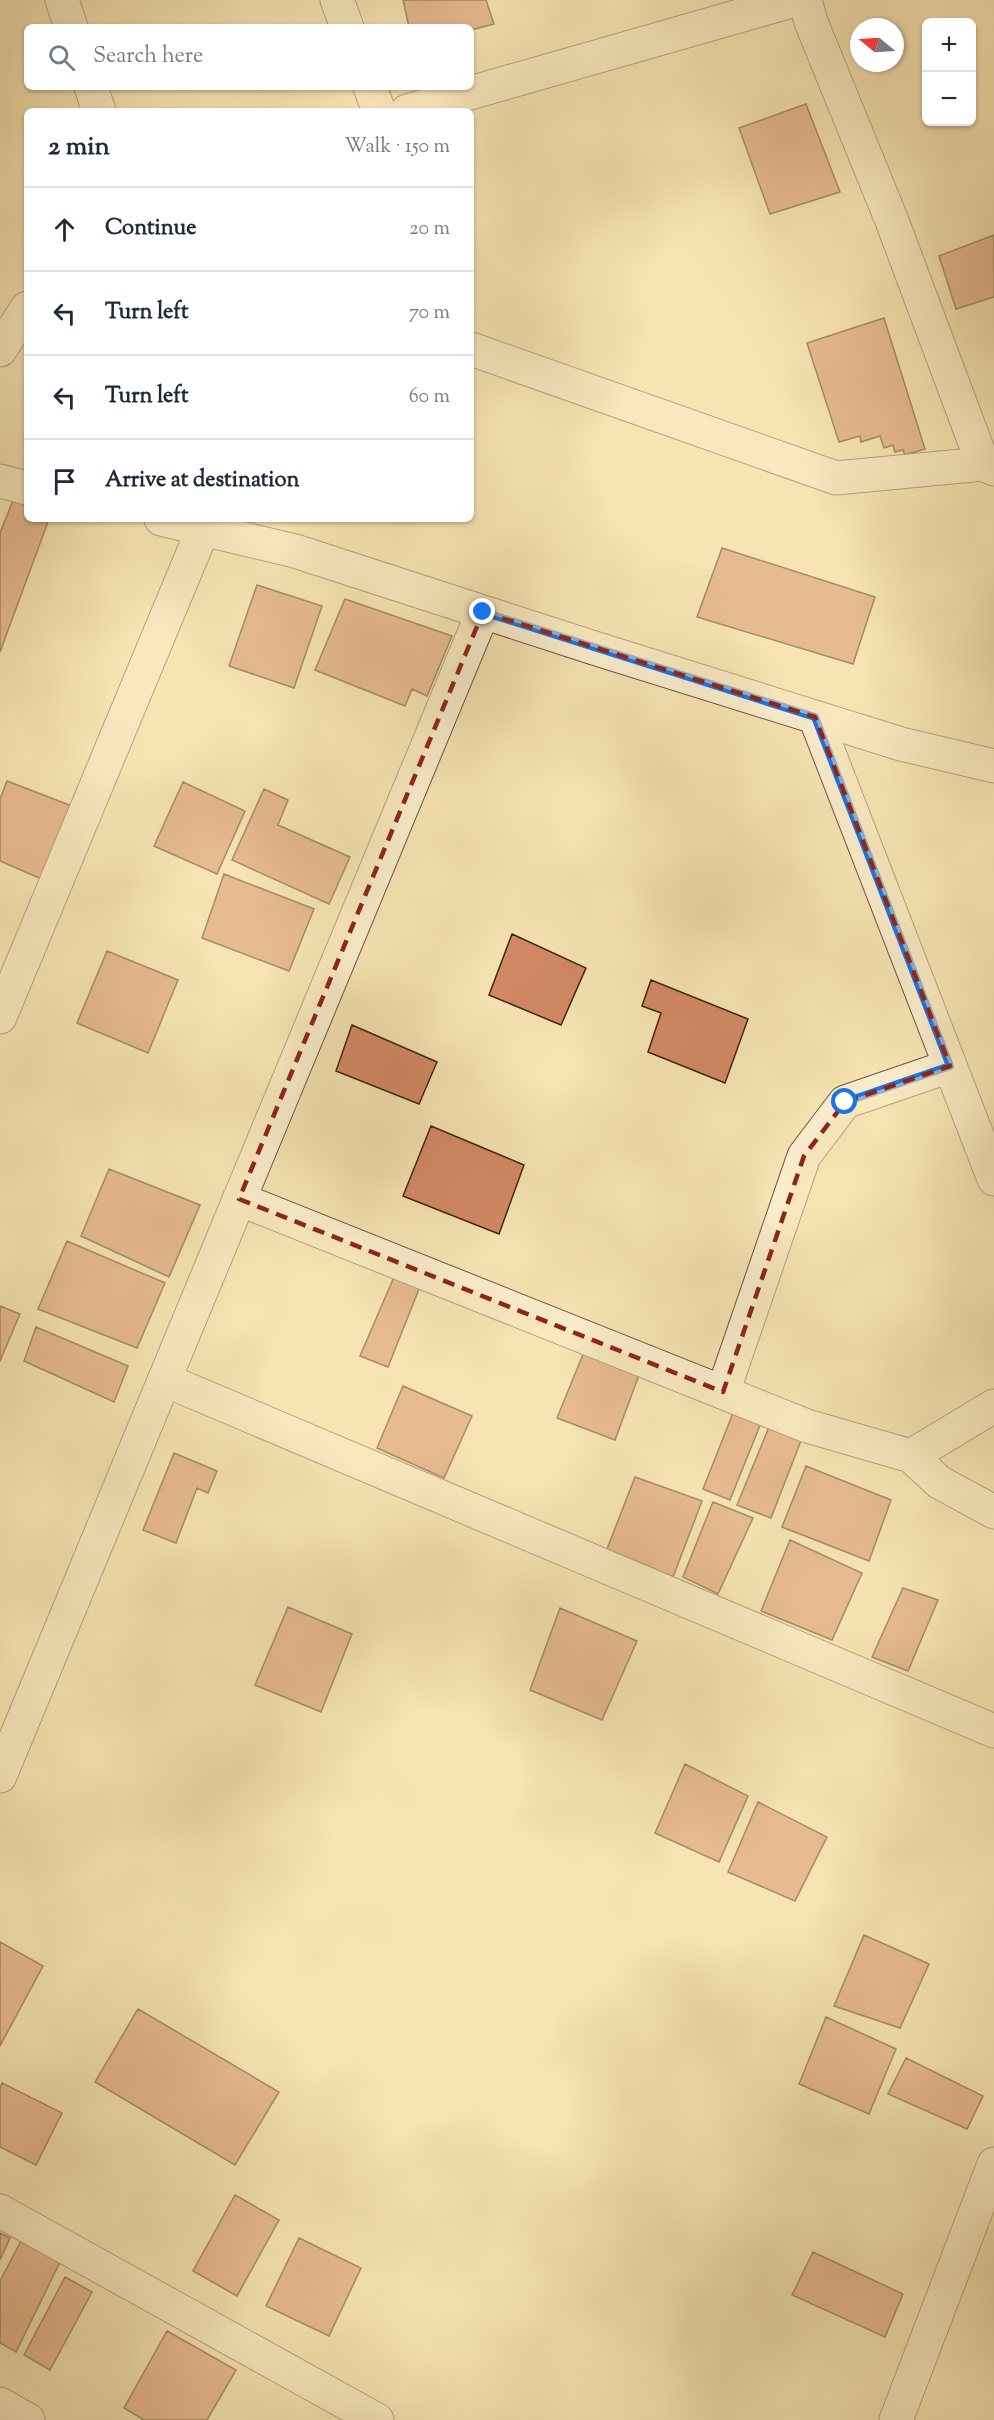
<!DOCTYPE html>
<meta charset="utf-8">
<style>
body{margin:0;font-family:"Sorts Mill Goudy",serif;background:#f2f2f3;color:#1f2937}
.controls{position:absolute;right:18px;top:18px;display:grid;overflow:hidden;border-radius:9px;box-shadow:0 2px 4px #0004}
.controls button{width:54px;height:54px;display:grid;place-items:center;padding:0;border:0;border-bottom:2px solid #e0e1e3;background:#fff;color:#1f2937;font:30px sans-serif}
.compass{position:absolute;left:850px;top:18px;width:54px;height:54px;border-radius:50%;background:#fff;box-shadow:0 2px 4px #0004;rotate:288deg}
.stop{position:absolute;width:18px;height:18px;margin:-14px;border:4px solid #1a73e8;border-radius:50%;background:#fff}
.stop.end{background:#1a73e8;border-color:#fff;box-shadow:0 2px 6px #0008}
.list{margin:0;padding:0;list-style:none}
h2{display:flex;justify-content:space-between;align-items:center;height:78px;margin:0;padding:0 24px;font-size:26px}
h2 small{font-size:20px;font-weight:400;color:#747a83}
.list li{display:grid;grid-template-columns:39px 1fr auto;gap:18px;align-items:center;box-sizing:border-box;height:84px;padding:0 24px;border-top:2px solid #e0e1e3}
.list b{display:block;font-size:22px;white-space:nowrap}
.list em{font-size:20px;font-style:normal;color:#747a83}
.icon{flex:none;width:33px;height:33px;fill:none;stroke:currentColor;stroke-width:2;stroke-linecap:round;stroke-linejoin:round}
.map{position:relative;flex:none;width:994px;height:2420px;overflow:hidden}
.search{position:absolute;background:#fff;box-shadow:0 2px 4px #0004;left:24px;top:24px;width:450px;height:66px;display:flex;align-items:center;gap:15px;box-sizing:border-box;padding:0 21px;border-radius:9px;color:#747a83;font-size:22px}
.panel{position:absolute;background:#fff;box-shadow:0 2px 4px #0004;left:24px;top:108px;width:450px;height:414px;border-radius:9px}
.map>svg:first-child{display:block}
.building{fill:#d28966;stroke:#3e2512;stroke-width:1.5}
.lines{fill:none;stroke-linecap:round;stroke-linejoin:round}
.street-casing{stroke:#6c553a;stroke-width:35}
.street{stroke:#faedcd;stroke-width:33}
.route{stroke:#1a73e8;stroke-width:8}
.marked{fill:none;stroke:#8f2418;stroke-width:4.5;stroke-dasharray:12 8;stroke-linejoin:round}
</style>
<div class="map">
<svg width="994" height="2420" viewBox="0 0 994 2420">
<rect width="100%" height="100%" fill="#f7e4b2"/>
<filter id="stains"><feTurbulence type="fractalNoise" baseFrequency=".00333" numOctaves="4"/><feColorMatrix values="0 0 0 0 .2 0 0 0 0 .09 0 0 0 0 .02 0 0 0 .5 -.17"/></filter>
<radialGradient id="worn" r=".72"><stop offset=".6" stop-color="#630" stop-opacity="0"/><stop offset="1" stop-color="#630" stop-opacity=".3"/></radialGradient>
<!-- building -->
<path class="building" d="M403,0H486L494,24L471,30V27H409Z
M806,104L840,192L770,214L739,128Z
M994,235V297L956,309L939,256Z
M884,318L925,449L905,455L903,450L895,452L893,445L884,448L880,436L861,442L860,436L839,442L807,343Z
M14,498L27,503V519H49L0,652V533Z
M722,548L875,597L853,664L697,617Z
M257,585L322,606L294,688L229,666Z
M345,599L452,636L427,696L412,689L405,706L315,670Z
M7,781L77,808L46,881L0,861V799Z
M183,782L245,811L217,874L154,846Z
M264,789L288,800L278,825L350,857L329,904L232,860Z
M224,874L314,909L289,971L202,938Z
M512,934L586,968L561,1025L489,995Z
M107,951L178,980L148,1053L77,1023Z
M651,980L748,1019L725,1083L648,1052L661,1013L642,1006Z
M352,1025L437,1062L419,1104L336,1071Z
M431,1126L524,1165L499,1234L403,1196Z
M109,1169L200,1205L169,1277L81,1236Z
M67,1241L165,1283L137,1348L38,1309Z
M397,1270L423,1279L388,1367L360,1356Z
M0,1306L20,1314L0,1361Z
M36,1327L128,1366L114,1402L24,1361Z
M584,1352L639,1375L615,1440L557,1418Z
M403,1386L472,1416L444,1478L377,1448Z
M733,1413L761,1423L730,1500L703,1489Z
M769,1427L802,1438L771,1518L737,1505Z
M174,1453L217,1471L208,1493L197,1488L176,1543L143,1530Z
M806,1466L891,1500L869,1561L782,1527Z
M635,1477L702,1501L673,1577L607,1549Z
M713,1502L753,1518L718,1594L683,1577Z
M790,1540L862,1573L832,1640L761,1611Z
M903,1588L938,1600L908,1671L872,1657Z
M288,1607L352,1634L321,1712L255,1685Z
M560,1608L637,1641L602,1720L530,1690Z
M685,1764L748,1796L719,1862L655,1833Z
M758,1802L827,1837L795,1901L728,1872Z
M864,1935L929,1964L900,2028L834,2006Z
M0,1942L43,1966L0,2046Z
M138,2009L279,2092L235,2165L95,2082Z
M826,2017L896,2049L869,2114L799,2084Z
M906,2058L983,2096L967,2129L888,2094Z
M2,2083L62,2113L36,2165L0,2147V2088Z
M235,2195L279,2220L237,2296L193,2271Z
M0,2233L10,2238L0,2260Z
M299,2238L361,2268L329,2336L266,2306Z
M22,2239L61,2260L16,2352L0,2343V2281Z
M813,2252L903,2294L885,2337L792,2295Z
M65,2277L92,2292L50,2370L24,2355Z
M167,2331L236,2370L207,2420H144L124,2408Z"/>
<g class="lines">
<defs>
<path id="street" d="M62,0L71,27
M337,0L347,27
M805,0L811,22L892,221L983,464L994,469
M91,87L99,111
M370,87L379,111
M407,111L795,0
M471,349L836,478L983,464
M0,350L27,308
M0,481L27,488
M161,519L295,551L594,648L901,744L994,766
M815,717L994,1179
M0,1017L203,529
M239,1199L807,1426L911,1456L939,1482L994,1512
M165,1380L994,1731
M723,1392L804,1156L845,1102L950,1066
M911,1456L994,1406
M0,1776L483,612
M0,2211L377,2420
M0,2404L28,2420
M896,2420L994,2164"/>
</defs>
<!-- street casing -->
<use href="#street" class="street-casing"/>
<!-- street -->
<use href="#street" class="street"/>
</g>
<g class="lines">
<!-- route -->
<path class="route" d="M483,612L815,717L950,1066L845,1102"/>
</g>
<!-- marked area -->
<path d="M0 0H994V2420H0ZM483,612L815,717L950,1066L845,1102L804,1156L723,1392L239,1199Z" fill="#f7e4b2" fill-opacity=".55" fill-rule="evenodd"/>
<path class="marked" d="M483,612L815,717L950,1066L845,1102L804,1156L723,1392L239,1199Z"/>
<rect width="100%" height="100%" filter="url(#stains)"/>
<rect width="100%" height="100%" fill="url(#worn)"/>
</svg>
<div class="controls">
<button>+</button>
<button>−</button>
</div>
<svg class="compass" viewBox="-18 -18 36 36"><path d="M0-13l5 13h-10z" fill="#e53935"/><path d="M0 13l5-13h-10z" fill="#747a83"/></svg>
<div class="stop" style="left:845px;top:1102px"></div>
<div class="stop end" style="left:483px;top:612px"></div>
<div class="search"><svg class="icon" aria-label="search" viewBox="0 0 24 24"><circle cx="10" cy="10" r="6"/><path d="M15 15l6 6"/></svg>Search here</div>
<section class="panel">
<h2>2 min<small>Walk · 150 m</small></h2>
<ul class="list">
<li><svg class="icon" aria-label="ahead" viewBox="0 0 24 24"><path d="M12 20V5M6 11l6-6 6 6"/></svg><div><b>Continue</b></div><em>20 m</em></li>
<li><svg class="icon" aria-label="left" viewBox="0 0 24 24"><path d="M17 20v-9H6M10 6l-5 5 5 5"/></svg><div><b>Turn left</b></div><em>70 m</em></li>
<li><svg class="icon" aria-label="left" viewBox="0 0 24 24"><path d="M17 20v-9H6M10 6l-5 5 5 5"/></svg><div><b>Turn left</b></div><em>60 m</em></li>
<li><svg class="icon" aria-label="arrive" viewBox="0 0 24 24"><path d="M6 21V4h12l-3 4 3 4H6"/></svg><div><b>Arrive at destination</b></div></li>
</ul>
</section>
</div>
